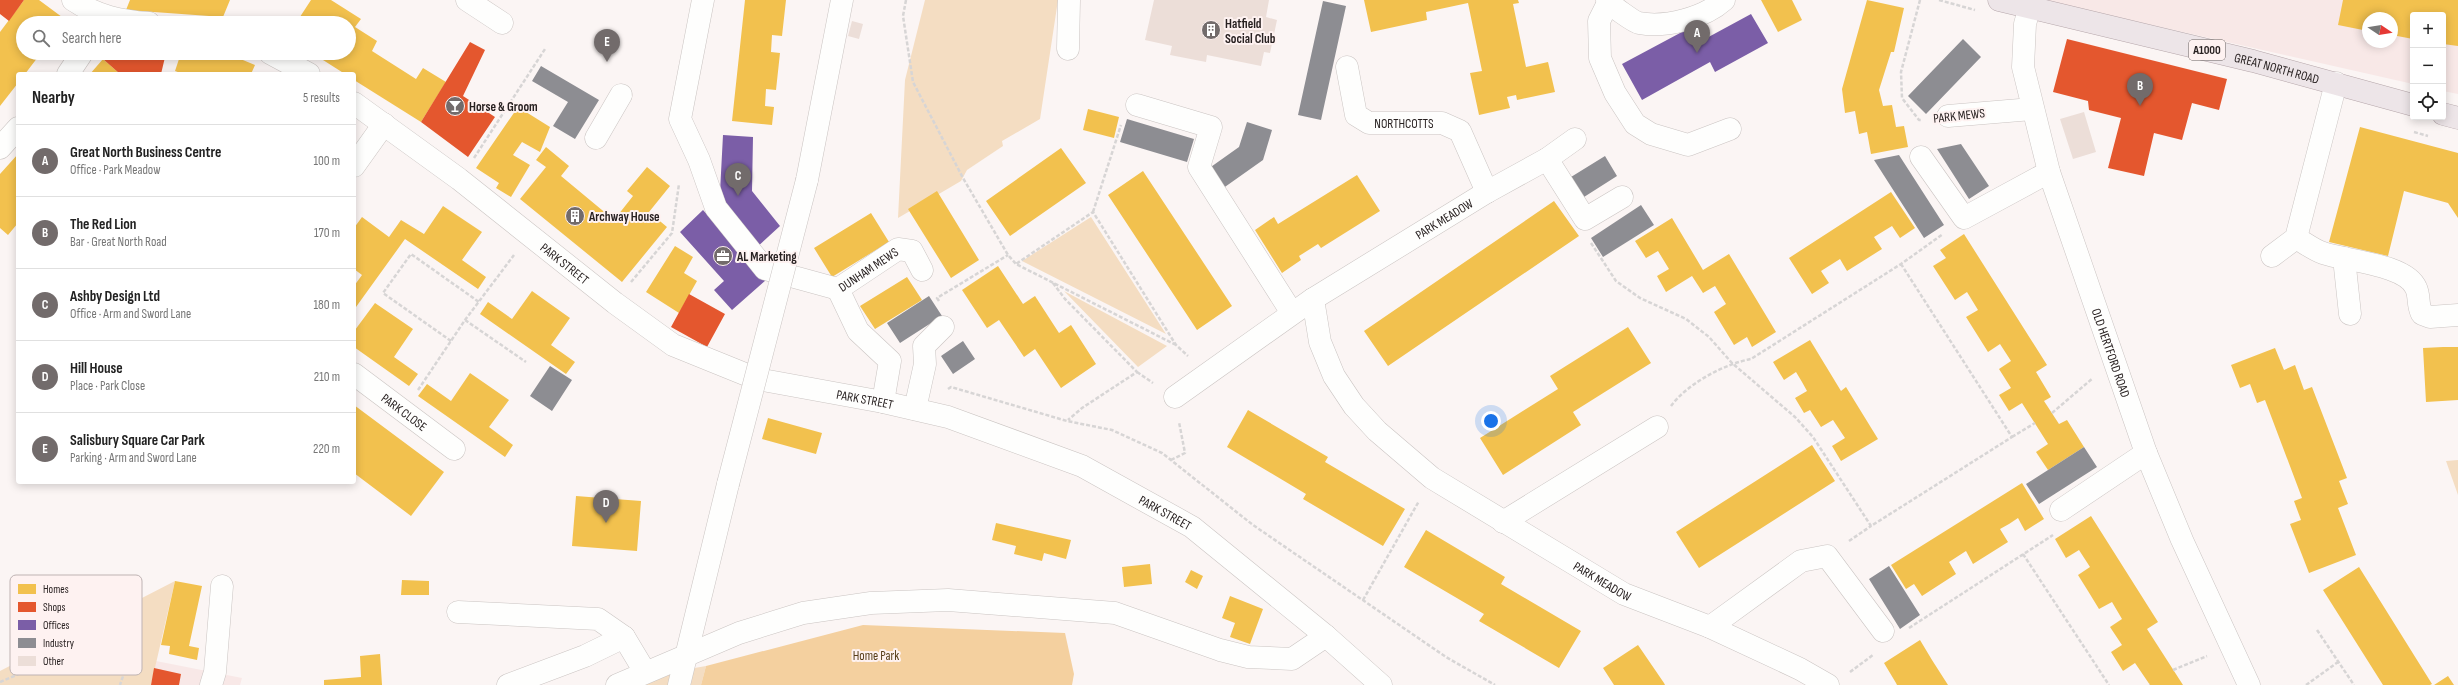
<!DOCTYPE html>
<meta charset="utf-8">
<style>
body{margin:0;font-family:"Sofia Sans Condensed",sans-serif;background:#f2f2f2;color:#222}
.controls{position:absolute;right:12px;top:12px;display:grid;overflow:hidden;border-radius:4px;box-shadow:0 2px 10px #0003}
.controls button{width:36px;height:36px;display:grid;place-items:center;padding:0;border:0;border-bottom:1px solid #e0e0e0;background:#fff;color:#222;font:20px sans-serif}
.compass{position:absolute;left:2362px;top:12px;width:36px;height:36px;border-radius:50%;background:#fff;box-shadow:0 2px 10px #0003;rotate:102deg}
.you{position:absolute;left:1491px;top:421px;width:14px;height:14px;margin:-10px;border:3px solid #fff;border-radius:50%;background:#1a73e8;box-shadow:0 0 0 6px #1a73e833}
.badge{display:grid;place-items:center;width:26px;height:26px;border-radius:50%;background:#726b6b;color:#fff;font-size:13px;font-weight:700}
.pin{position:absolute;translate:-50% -33px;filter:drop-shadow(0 1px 2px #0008)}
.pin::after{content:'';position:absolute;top:21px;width:14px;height:12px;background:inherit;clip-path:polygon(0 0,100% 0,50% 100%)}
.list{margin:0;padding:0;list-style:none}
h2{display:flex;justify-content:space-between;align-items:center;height:52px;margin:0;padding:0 16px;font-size:17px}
h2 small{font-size:13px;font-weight:400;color:#767676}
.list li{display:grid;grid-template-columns:26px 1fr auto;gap:12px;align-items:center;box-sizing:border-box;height:72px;padding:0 16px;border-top:1px solid #e0e0e0}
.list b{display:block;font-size:15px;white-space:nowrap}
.list p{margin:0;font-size:13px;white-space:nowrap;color:#767676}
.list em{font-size:13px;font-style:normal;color:#767676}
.icon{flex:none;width:22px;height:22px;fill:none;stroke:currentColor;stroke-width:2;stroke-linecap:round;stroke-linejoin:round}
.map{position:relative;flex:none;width:2458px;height:685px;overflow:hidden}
.search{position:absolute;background:#fff;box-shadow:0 2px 10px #0003;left:16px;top:16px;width:340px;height:44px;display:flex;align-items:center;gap:10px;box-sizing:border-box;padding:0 14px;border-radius:22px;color:#767676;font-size:15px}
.panel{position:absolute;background:#fff;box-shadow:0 2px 10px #0003;left:16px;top:72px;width:340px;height:412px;border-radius:4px}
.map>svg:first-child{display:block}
.built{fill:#f8e8e7;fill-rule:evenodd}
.green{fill:#f4ddc2}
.forest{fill:#f4d09f}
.homes{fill:#f2c14e}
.shops{fill:#e4572e}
.offices{fill:#7b5ea7}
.industry{fill:#8d8d92}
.building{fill:#ecded8}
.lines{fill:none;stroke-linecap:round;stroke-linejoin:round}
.minor-casing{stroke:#cac4c2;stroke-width:23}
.major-casing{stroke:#b5a6aa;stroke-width:23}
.path{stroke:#d7d5d5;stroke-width:2.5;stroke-dasharray:4 2;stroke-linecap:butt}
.minor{stroke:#fefefd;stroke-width:22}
.major{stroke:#ede5e8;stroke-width:22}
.minor-bridge-casing{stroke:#cac4c2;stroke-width:23;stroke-linecap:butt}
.minor-bridge{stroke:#fefefd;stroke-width:22}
.labels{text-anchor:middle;stroke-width:4;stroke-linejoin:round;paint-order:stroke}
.shield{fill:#fef2f1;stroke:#68605f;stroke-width:1}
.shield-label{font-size:12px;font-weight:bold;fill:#282121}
.poi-label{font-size:13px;font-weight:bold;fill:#282121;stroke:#fef2f1;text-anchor:start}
.street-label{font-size:13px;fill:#282121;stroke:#fef2f1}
.park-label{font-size:13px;fill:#553c18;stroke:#fef2f1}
.key{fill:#fef2f1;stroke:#beb3b3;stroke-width:1}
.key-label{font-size:11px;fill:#282121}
</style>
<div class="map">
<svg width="2458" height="685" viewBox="0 0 2458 685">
<rect width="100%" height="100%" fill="#fbf5f4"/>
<!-- built -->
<path class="built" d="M2041,0H2458V94L2443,91V15H2413V84ZM2368,18H2392V42H2368Z
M156,661L242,678L240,685H151Z"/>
<!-- green -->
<path class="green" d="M925,0H1058L1040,119L1002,141L1003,146L967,170L961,181L898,218L905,80Z
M1091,217L1166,334L1022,261Z
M1064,291L1167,346L1138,367Z
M2458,460V495L2446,461Z
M175,581L151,685H0V671Z
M706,666L701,685H635L654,675Z"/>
<!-- forest -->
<path class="forest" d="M863,625L1065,633L1074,674L1072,685H701L706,666Z"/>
<!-- homes -->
<path class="homes" d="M24,0H39L66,20L63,23H23V53H41L25,74H18V83L0,106V32Z
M130,0H230L223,17L126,10Z
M311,0H331L361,19L355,27L377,41L372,51L416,79L423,68L446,82L421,122L354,80V74H345L312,53H349V23H296Z
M745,0H786L782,36L772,35L771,52L780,53L776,90L766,89L765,106L774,107L772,125L732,121Z
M1364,0H1518L1519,3L1513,4L1526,67L1548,62L1555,92L1517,100L1516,95L1507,97L1510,108L1479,115L1470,73L1482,71L1468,3L1426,12L1427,20L1371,32Z
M1761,0H1792L1802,20L1778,32Z
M1867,0L1904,8L1894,52H1891L1879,90L1883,106L1892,105L1896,127L1904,126L1908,147L1871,154L1867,132L1859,134L1855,111L1845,113L1842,89Z
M2343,0H2458V46L2443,44V15H2413V39L2392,35V18H2368V31L2338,25Z
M181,53H226L255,65L251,74H183L175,71Z
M103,59L120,74H90Z
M518,107L550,127L540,152L522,142L513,155L530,165L511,197L496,188L499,183L476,168Z
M1088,109L1119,117L1114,138L1083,130Z
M2360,127L2458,153V218L2448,203L2404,191L2388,256L2329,242Z
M546,147L569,166L561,176L614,220L633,196L627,191L647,167L670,186L649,212L667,227L622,282L520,199L546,167L536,160Z
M1061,148L1086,183L1010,236L986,201Z
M18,154V223L8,235L0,228V174Z
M1143,171L1232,306L1197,330L1108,195Z
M1357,175L1380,211L1321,248L1318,244L1299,256L1301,260L1282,273L1255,230L1274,217L1278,224Z
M937,191L979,260L951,278L908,209Z
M1891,192L1915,228L1900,238L1892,226L1874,237L1882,249L1863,261L1847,271L1840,259L1821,271L1829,283L1812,294L1789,258Z
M1554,201L1579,236L1388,366L1364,331Z
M443,206L482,232L462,260L486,277L478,289L405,239L356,307L354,306V286L362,275L354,269V228L362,217L389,237L401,220L424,234Z
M871,213L889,242L832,277L814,248Z
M1672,218L1703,270L1729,254L1776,332L1752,347L1747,337L1734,345L1714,312L1726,304L1715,286L1703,293L1692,276L1666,292L1657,276L1669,269L1658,251L1646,258L1635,241Z
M1964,234L2047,365L2036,372L2051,397L2044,401L2059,424L2067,420L2084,447L2048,470L2036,452L2048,444L2022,403L2009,411L1999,395L2011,388L1999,369L2011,361L2000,344L1988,352L1966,317L1978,310L1967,292L1955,300L1933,266L1946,258L1940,250Z
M675,246L693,257L684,273L697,281L679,313L646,292Z
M998,266L1023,304L1035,296L1059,333L1071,325L1096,364L1061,388L1035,349L1024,357L999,320L987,328L962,290Z
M907,277L922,300L875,329L860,306Z
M532,291L570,318L551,345L575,362L566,374L480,314L488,302L512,319Z
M375,303L413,329L394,357L418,374L409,386L354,347V329L355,330Z
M1628,327L1651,363L1573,412L1581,425L1503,475L1480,438L1558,389L1550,376Z
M1810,340L1841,391L1846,387L1878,439L1841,461L1832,446L1845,438L1833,420L1821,427L1810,410L1804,413L1795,398L1807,391L1802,382L1796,372L1784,380L1773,362Z
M2443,347H2458V400L2426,402L2423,348Z
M2275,348L2284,370L2295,365L2304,390L2312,387L2347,478L2339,481L2348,504L2338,508L2356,555L2309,573L2290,524L2301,520L2294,501L2302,498L2265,400L2257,403L2250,384L2240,388L2231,365Z
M470,373L509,400L489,427L513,445L505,457L418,396L427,384L451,401Z
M354,405L444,472L411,516L354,473Z
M1248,410L1328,457L1325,462L1405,509L1383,546L1303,499L1306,494L1227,447Z
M768,418L822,433L816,454L762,439Z
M1812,445L1835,481L1699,568L1676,532Z
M2022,483L2044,519L2025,531L2018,518L2009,524L2000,529L2008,542L1973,564L1966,551L1949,562L1956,574L1922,596L1914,584L1906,589L1891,565Z
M576,496L641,501L637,551L572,546Z
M2091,516L2158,622L2147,629L2183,685H2150L2135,663L2123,671L2111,652L2122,645L2110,627L2122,619L2112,602L2099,609L2088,591L2078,575L2090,567L2079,550L2066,558L2055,539Z
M996,523L1071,540L1066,559L1044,553L1042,561L1014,554L1016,546L992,540Z
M1426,530L1505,577L1501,584L1581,631L1559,668L1479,621L1484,614L1404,567Z
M1150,564L1152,584L1124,587L1122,567Z
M2359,567L2432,684L2430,685H2383L2323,590Z
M1191,570L1203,576L1197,589L1185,582Z
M402,580L429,581V595H401Z
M175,581L202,586L189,646L199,648L197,660L169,654L170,646L161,645Z
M1230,596L1263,609L1250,644L1230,637L1235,623L1222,618Z
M1920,640L1932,660L1948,685H1897L1896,683L1884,663Z
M1638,645L1664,683L1665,685H1614L1603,668Z
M380,654L382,685H324V680L361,677L360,656Z
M2448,676L2454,685H2434Z"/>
<!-- shops -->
<path class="shops" d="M0,0H24L9,21L0,14Z
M2067,39L2227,79L2219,110L2192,103L2182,140L2154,133L2144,176L2108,168L2121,118L2089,110L2088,101L2053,92Z
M470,42L485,50L463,96L495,117L468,157L421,122Z
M109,53H166L161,74H120L103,59Z
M689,294L725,314L707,347L671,327Z
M154,668L181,674L179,685H151Z"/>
<!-- offices -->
<path class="offices" d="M1751,14L1768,43L1715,72L1710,62L1642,100L1622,64L1695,25L1703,40Z
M723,135L753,137L752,191L780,226L756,248L730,218L720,192Z
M703,210L766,280L732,310L714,290L724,281L680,232Z"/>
<!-- industry -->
<path class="industry" d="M1323,1L1346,6L1321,120L1298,115Z
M1963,39L1981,57L1926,114L1908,96Z
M541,66L599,100L575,139L553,126L568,102L532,81Z
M1127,119L1194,139L1187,162L1120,142Z
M1247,122L1272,130L1263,160L1222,189L1208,169L1239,147Z
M1961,144L1989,186L1969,199L1937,149Z
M1899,155L1944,225L1924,238L1874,160Z
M1605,156L1617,176L1584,197L1571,177Z
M1641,205L1654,225L1603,257L1591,238Z
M929,296L942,316L900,343L887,323Z
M963,341L975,359L953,374L941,356Z
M550,366L572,380L552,411L530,396Z
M2084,447L2097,467L2039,504L2026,484Z
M1889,566L1920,615L1900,629L1869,579Z"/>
<!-- building -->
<path class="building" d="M1154,0H1269L1266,17L1277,20L1270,53L1264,52L1261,66L1207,55L1206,62L1170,55L1172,46L1145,40Z
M852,21L863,24L859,39L848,36Z
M2084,112L2096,152L2073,159L2060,119Z"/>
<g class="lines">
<defs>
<g id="minor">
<path d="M73,0C97,16 120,21 149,23"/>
<path d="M467,0L502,23"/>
<path d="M703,0L680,119L699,160L716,208L765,269L838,289"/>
<path d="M1607,0C1610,5 1634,22 1639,23C1666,28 1704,18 1724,0"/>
<path d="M1608,3L1599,21L1600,58L1615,93L1635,124L1651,134L1688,145L1730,129"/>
<path id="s1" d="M2030,6L2025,24L2023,67L2049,172L2146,453L2182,540L2249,685"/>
<path d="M1068,49L1069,0"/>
<path d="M270,53L309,74"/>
<path id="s2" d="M1347,67L1356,115L1369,123H1442L1460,131L1487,192"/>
<path d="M68,74L82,53"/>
<path id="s3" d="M354,103L459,179L615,303L673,345L757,379L883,402L948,417L1082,466L1192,527L1326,636L1381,685"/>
<path d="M1137,105L1211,127L1199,167L1292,313"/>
<path d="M1948,116L2032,109"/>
<path d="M596,138L621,95"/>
<path d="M0,148L18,128"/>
<path d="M1921,157L1964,218L2049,172"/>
<path d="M1547,159L1585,219L1622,197"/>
<path d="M354,166L384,124"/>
<path d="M807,180L842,0"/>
<path d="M2296,238C2305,243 2314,250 2323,253C2346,261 2406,264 2416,288C2420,296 2417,305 2422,314L2430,317L2458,315"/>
<path d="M2272,256L2296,238L2336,83"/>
<path d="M2344,258L2350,314"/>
<path id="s4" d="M1313,299L1320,342L1334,376L1354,406L1377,431L1432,478L1624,594L1710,627L1800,669L1828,685"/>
<path id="s5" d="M354,374L454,449"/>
<path id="s6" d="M1175,397L1313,299L1487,192L1547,159L1575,139"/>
<path id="s7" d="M883,402L890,361L858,331L838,289L898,249L912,251L922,270"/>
<path d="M915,409L925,364L924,346L943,327"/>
<path d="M2061,510L2146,453"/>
<path d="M1503,522L1657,427"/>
<path d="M458,612L598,619L624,637"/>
<path d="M1710,627L1801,561L1827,556L1883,631"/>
<path d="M211,685L215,672L222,586"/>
<path d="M508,685L585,656L624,637L645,672"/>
<path d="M617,685L739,633L803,613L871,603L948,600L1115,613L1220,650L1248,657L1292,659L1326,636"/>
<path d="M679,685L728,484"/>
</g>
<g id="major">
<path id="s8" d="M1999,0L2253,61L2413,105"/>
<path d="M2443,114L2458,118"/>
</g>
</defs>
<!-- minor casing -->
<use href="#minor" class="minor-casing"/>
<!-- major casing -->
<use href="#major" class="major-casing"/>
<!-- path -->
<path class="path" d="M906,0L903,16L913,82L963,178L1008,255L1016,264
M1920,0L1901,72L1902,98L1919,120H1922
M1939,0L1975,10
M2414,132L2428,136
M474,158L545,49
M1093,212L1121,125
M1591,243L1616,281L1640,298L1686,319L1709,337L1732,363L1795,417L1813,437L1871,526L2012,437L1901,264
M631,282L672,233L679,184
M1053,283L1065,299L1137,372L1082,408L1068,420
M939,301L937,298L1008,255
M465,320L526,362
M451,341L383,293L411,254L479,302
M1176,345L1016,264L1093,212L1176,345L1188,356
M1137,372L1153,383
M948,389L951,387L1067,421L1112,430L1162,453L1253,525L1446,657L1495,685
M418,390L465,320L514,255
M1671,406C1687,384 1724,364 1751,359L1901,264L1943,234
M2052,413L2093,378
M2012,437L2035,423
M1171,460L1185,453L1179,422
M1849,541L1871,526
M2023,554L2109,685
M1363,600L1419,501
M1909,628L2053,535
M2317,630L2354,685
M2173,670L2207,656
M1850,672L1873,655
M0,682L80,648L102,651L117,660L123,676L120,685
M2149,685H2150
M2306,685L2338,662"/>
<!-- minor -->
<use href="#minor" class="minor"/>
<!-- major -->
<use href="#major" class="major"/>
<defs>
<path id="minor-bridge" d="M728,484L807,180"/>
</defs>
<!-- minor-bridge casing -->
<use href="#minor-bridge" class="minor-bridge-casing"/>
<!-- minor-bridge -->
<use href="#minor-bridge" class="minor-bridge"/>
</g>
<!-- icons -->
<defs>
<symbol id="building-disc" viewBox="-11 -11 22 22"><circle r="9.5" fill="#726b6b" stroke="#fef2f1"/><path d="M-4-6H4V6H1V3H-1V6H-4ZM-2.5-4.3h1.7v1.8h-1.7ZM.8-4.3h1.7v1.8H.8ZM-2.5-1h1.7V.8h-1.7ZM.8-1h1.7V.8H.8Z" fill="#fff"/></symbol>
<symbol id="bar-disc" viewBox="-11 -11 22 22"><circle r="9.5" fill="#726b6b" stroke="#fef2f1"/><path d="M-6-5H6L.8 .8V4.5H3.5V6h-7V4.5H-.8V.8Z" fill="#fff"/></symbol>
<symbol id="office-disc" viewBox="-11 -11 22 22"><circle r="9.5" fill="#726b6b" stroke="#fef2f1"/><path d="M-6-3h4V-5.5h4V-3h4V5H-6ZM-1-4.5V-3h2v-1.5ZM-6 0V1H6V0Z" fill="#fff"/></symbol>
</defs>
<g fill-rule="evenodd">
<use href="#building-disc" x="1200" y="19" width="22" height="22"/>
<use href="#bar-disc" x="444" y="95" width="22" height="22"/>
<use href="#building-disc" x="564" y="205" width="22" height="22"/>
<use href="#office-disc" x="712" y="245" width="22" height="22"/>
</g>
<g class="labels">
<!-- shield labels -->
<rect class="shield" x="2189" y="40" width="36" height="20" rx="3"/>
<g class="shield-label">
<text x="2207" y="54">A1000</text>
</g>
<!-- poi labels -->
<g class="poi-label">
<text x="1225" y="28">Hatfield<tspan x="1225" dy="15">Social Club</tspan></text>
<text x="469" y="111">Horse &amp; Groom</text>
<text x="589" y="221">Archway House</text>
<text x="737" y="261">AL Marketing</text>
</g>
<!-- street labels -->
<g class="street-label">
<text dy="5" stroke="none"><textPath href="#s8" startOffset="286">GREAT NORTH ROAD</textPath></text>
<text transform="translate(1959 115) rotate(-6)" y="5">PARK MEWS</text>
<text dy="5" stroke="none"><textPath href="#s2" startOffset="99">NORTHCOTTS</textPath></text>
<text dy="5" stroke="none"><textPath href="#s6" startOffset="323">PARK MEADOW</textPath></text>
<text dy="5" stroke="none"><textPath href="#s3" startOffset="265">PARK STREET</textPath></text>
<text dy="5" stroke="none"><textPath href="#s7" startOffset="168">DUNHAM MEWS</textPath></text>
<text dy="5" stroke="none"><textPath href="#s1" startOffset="361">OLD HERTFORD ROAD</textPath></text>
<text dy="5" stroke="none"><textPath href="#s3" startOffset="601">PARK STREET</textPath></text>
<text dy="5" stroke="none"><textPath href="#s5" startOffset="63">PARK CLOSE</textPath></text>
<text dy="5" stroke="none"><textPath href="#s3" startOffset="924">PARK STREET</textPath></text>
<text dy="5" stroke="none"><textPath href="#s4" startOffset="422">PARK MEADOW</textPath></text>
</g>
<!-- park labels -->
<g class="park-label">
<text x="876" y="660">Home Park</text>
</g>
</g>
<!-- legend -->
<rect x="10" y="575" width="132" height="100" rx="6" class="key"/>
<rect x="18" y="584" width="18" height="10" fill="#f2c14e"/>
<rect x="18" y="602" width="18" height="10" fill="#e4572e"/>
<rect x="18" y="620" width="18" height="10" fill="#7b5ea7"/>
<rect x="18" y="638" width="18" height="10" fill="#8d8d92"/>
<rect x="18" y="656" width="18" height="10" fill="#ecded8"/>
<g class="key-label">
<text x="43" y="593">Homes</text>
<text x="43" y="611">Shops</text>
<text x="43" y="629">Offices</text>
<text x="43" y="647">Industry</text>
<text x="43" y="665">Other</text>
</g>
</svg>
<div class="controls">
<button>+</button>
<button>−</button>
<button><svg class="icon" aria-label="locate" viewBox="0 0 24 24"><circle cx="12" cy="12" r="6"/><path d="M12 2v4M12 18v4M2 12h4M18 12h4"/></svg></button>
</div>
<svg class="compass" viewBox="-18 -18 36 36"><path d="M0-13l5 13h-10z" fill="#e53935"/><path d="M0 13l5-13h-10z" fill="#767676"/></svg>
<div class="you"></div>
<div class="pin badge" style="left:1697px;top:53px">A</div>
<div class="pin badge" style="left:2140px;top:106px">B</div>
<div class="pin badge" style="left:738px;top:196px">C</div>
<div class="pin badge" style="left:606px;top:523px">D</div>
<div class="pin badge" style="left:607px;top:62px">E</div>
<div class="search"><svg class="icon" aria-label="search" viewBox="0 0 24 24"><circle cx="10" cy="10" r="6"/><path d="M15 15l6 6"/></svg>Search here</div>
<section class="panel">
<h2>Nearby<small>5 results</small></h2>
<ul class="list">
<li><span class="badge">A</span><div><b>Great North Business Centre</b><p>Office · Park Meadow</p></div><em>100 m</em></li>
<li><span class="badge">B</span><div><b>The Red Lion</b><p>Bar · Great North Road</p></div><em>170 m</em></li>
<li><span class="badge">C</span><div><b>Ashby Design Ltd</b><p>Office · Arm and Sword Lane</p></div><em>180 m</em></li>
<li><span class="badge">D</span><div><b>Hill House</b><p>Place · Park Close</p></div><em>210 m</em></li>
<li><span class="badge">E</span><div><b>Salisbury Square Car Park</b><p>Parking · Arm and Sword Lane</p></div><em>220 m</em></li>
</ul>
</section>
</div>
